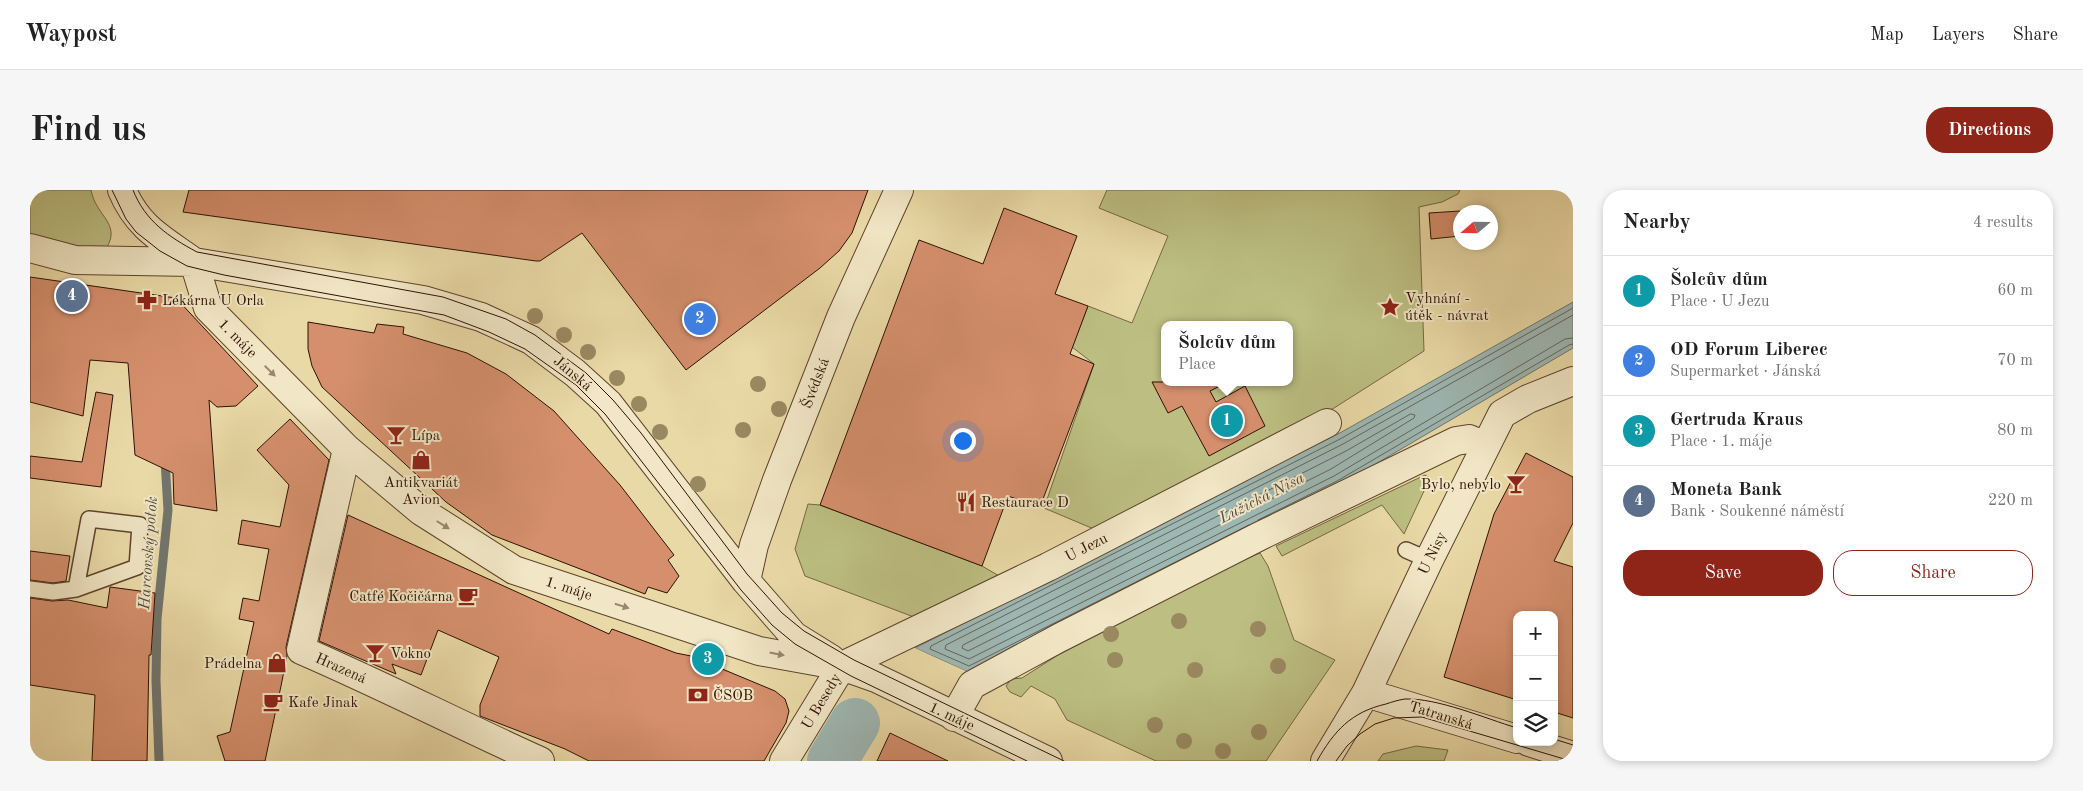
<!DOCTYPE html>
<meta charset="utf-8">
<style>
body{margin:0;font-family:"Old Standard TT",serif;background:#f6f6f6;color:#222}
.controls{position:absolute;right:15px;bottom:15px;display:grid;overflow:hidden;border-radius:10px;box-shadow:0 2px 8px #0003}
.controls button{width:45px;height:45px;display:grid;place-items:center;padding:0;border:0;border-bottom:1px solid #e0e0e0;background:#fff;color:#222;font:25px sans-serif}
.compass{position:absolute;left:1423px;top:15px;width:45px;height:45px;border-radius:50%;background:#fff;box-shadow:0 2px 8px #0003;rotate:250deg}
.you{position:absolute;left:932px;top:250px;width:18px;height:18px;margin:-12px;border:4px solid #fff;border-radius:50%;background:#1a73e8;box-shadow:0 0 0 8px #1a73e833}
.badge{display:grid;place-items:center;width:32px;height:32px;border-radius:50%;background:#8f2418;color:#fff;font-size:16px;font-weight:700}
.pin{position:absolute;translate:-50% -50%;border:2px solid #fff;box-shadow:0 1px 5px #0006}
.popup{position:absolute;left:1131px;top:131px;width:132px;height:65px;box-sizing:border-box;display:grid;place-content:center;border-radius:10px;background:#fff;filter:drop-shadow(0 1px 4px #0005);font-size:16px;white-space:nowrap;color:#767676}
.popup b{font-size:19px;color:#222}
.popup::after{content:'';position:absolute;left:50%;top:100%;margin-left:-10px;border:10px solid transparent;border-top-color:#fff}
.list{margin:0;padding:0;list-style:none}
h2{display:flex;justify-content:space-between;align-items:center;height:65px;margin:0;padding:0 20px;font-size:21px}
h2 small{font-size:16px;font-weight:400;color:#767676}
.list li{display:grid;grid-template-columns:32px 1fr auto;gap:15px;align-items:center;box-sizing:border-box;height:70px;padding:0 20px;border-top:1px solid #e0e0e0}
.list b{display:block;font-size:19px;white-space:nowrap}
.list p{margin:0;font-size:16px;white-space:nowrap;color:#767676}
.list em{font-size:16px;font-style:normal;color:#767676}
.actions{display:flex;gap:10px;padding:15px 20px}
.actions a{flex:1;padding:11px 0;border:1px solid #8f2418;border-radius:20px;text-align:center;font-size:18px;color:#8f2418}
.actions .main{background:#8f2418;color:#fff}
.icon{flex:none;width:28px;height:28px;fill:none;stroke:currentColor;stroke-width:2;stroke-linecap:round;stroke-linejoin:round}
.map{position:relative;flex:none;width:1543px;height:571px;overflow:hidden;border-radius:20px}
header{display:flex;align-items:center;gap:30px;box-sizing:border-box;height:70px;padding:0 25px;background:#fff;border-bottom:1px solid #e0e0e0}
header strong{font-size:24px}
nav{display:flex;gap:28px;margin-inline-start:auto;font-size:18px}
.intro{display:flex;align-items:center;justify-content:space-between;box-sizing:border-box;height:120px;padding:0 30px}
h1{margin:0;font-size:35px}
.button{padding:12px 22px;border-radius:20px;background:#8f2418;color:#fff;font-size:18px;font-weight:700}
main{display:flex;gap:30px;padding:0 30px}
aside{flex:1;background:#fff;border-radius:20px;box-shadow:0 2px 8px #0003}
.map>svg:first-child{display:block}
.green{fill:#bcbe82;stroke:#756842;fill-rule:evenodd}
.water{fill:#9db7b3;stroke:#71756d}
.pier{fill:#e9d9a6}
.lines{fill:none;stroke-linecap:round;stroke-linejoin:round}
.shore{stroke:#66645b;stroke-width:1}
.stream{stroke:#71756d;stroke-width:9}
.river{stroke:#9db7b3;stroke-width:50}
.building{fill:#d58f6d;stroke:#2e1103}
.lane-casing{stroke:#5d432c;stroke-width:18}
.street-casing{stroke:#5d432c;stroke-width:30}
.lane{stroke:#f1e6c5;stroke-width:15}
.street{stroke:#f1e6c5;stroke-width:28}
.tram{stroke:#2e1103;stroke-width:1}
.tree{fill:#9a8861}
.oneway{fill:#99866e}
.labels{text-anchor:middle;stroke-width:4;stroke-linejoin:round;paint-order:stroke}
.poi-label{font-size:15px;fill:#2e1103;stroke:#f1e6c5;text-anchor:start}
.street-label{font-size:15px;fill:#2e1103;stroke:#f1e6c5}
.water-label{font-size:16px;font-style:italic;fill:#554b41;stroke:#f1e6c5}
</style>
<header>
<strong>Waypost</strong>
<nav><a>Map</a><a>Layers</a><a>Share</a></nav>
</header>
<div class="intro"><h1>Find us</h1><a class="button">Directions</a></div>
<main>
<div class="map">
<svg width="1543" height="571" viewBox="0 0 1543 571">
<rect width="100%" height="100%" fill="#e9d9a6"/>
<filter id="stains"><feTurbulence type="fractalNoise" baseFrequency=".004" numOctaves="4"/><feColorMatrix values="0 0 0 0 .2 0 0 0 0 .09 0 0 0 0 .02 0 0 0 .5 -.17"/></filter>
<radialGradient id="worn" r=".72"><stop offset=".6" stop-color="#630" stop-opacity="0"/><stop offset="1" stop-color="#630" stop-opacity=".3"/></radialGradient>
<!-- green -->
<path class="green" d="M6,0H61C66,28 95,34 73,63L0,53V4Z
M1077,0H1430L1428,4L1412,12L1389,17L1394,161L1304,218L1071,342L1014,318L1064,174L1042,157L1058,116L1102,133L1138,46L1069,18ZM1134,135H1260V192H1134Z
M1395,285L1400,288L1374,344L1352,315L1252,366L1246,356Z
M778,314L790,315L952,376L971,387L884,427L775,386L765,359Z
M1230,363L1238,376L1264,450L1305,470L1236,571H1126L1037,530L1025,509L1001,496L991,507L980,502L976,496L981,489L992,488L1028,465L1204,374Z
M1386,556L1418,560L1414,571H1348L1353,564Z"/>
<!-- water -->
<path class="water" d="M1543,112V158L1310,295L938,482L885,458L1308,244Z"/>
<!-- pier -->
<path class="pier" d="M885,458L911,470L938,482L935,484L910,473L883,459Z"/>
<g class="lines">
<!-- shore -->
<path class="shore" d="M1543,125L1313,254L916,455L915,459L939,469L1304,286L1535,149L1543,148
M1381,224L1385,225L1384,228L1301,279L938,461L932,458L933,455L1316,261Z
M1228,330L1307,291L1539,155L1543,154
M1219,335L939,476L900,459L901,456L1310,249L1543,118"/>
<!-- stream -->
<path class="stream" d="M129,571L126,490L127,429L138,320L135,270"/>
<!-- river -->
<path class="river" d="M802,571L825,533"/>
</g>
<!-- building -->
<path class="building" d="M159,0H838L822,43L809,61L790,78L656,180L552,43L510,71H506L153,22Z
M974,18L1047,46L1025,104L1058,116L1040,164L1064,174L1010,317L978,306L952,376L790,315L889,50L953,74Z
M1430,21V46L1401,49L1399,23Z
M0,87L146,108L228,196L206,216L187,217L179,210L187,321L144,314L143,283L105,265L98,173L60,170L53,226L0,212Z
M278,132L344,143L347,134L374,137L373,144L437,163L476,184L524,221L590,295L644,365L638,370L649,386L637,403L618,397L615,404L462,345L416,312L292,197L282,176L278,159Z
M1122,192H1198L1180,201L1186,212L1215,196L1235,236L1179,266L1152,216L1138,223Z
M66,202L83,205L71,297L0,288V266L52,272Z
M260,229L299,270L256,457L257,466L251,496L235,571H195L187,546L200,542L224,432L209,429L213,408L229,411L239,359L208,354L212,330L250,337L259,295L227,260Z
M1496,263L1543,287V333L1524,371L1543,377V528L1524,522V425H1487V510L1414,487L1464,324Z
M318,325L579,444L582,439L646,463L661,466L745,501L755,509L759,521L756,533L734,571H559L535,559L450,526V515L469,467L408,440L391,485L362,474L366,484L289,451Z
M0,361L40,366L36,391L23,393L0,390Z
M80,397L125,403L121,465H119L117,571H62L65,505L0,495V408L22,411L38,410L77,418Z
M860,543L918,571H847Z"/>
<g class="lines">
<defs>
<path id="lane" d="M1376,360L1399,370
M0,399L23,402L46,399L107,377L110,335L59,329L46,399"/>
<path id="street" d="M92,0C108,38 132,49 164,72
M0,58L45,70L164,72L393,110L451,127L501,150L545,183L578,213L716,391L764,446L801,469
M164,72L178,118L317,259L391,321L484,380L729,461L812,476L846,488L1018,571
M317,259L271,460C352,495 430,535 510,571
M716,391L724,355L747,290L811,127L869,0
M812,476L1018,377L1297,233
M1336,503L1487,549
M924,527L942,495L1029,448L1230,346L1426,251L1439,249L1455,256
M1499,552L1543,566
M754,571L812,476
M1295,571L1336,503L1399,370L1472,224L1498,209L1543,191"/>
</defs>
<!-- lane casing -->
<use href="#lane" class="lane-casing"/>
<!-- street casing -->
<use href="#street" class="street-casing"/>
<!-- lane -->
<use href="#lane" class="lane"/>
<!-- street -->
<use href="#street" class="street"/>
<!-- tram -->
<path class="tram" d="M82,0L96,29L106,42L130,61L157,76L194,85L414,125L459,142L495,159L546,195L575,224L711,400L742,435L765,454L821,486L997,571
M103,0C115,31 139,47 167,62L413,107L476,129L505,145L556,183L583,210L611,243L717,384L752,423L774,441L824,470L1034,571
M1524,549L1543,555
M1287,571C1304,541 1321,522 1356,514C1362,512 1368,510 1375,509C1408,508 1454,528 1487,538
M1306,571L1317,556L1330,544L1345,534L1364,528L1392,527L1541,571"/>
</g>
<!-- trees -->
<g class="tree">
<circle cx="505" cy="126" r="8"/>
<circle cx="534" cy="145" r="8"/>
<circle cx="558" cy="162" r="8"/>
<circle cx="587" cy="188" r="8"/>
<circle cx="728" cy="194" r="8"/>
<circle cx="609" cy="214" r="8"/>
<circle cx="749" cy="219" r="8"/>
<circle cx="713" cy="240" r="8"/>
<circle cx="630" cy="242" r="8"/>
<circle cx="668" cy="294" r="8"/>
<circle cx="1149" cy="431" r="8"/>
<circle cx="1228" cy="439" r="8"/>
<circle cx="1081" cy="444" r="8"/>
<circle cx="1085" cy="470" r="8"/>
<circle cx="1248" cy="476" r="8"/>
<circle cx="1165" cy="480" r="8"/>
<circle cx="1125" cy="535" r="8"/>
<circle cx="1229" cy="542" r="8"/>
<circle cx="1154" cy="551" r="8"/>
<circle cx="1193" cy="561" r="8"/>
</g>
<!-- one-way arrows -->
<defs><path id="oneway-solid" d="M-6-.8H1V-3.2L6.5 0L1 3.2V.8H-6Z" transform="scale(1.25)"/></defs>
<g class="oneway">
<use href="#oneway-solid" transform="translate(240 181) rotate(45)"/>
<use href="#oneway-solid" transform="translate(413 335) rotate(32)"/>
<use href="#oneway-solid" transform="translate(592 416) rotate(18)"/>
<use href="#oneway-solid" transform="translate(747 464) rotate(11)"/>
</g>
<!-- icons -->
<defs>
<symbol id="pharmacy-bare" viewBox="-9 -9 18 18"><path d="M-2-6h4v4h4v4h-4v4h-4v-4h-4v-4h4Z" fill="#8f2418" stroke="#f1e6c5" stroke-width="2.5" paint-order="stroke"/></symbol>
<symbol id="sight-bare" viewBox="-9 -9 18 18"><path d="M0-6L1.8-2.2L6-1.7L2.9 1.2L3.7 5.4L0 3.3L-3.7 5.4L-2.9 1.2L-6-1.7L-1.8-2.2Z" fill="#8f2418" stroke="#f1e6c5" stroke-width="2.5" paint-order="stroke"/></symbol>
<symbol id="bar-bare" viewBox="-9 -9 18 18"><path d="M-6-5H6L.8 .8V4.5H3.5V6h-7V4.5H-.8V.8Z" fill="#8f2418" stroke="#f1e6c5" stroke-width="2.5" paint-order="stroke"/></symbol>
<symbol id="shop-bare" viewBox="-9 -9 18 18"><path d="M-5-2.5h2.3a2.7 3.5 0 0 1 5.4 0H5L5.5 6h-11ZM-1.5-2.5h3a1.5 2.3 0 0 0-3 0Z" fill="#8f2418" stroke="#f1e6c5" stroke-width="2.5" paint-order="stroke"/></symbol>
<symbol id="restaurant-bare" viewBox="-9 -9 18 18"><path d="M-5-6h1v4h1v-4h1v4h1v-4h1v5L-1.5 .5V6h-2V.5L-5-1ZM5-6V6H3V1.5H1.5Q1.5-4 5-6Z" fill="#8f2418" stroke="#f1e6c5" stroke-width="2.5" paint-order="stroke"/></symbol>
<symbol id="cafe-bare" viewBox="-9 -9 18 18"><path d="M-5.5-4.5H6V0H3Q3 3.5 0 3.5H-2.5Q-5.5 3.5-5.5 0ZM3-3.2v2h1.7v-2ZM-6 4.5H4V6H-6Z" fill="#8f2418" stroke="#f1e6c5" stroke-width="2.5" paint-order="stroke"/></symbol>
<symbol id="bank-bare" viewBox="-9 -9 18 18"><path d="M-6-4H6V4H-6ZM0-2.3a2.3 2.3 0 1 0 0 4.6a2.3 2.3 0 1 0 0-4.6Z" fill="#8f2418" stroke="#f1e6c5" stroke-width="2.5" paint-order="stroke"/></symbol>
</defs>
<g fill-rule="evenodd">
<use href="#pharmacy-bare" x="103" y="96" width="28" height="28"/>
<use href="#sight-bare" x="1346" y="103" width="28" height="28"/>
<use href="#bar-bare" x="352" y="231" width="28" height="28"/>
<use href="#shop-bare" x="377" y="256" width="28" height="28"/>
<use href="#bar-bare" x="1472" y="280" width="28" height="28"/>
<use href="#restaurant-bare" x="922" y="298" width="28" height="28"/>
<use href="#cafe-bare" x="424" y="392" width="28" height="28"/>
<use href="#bar-bare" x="331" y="449" width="28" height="28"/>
<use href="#shop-bare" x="233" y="459" width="28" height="28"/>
<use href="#bank-bare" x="654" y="491" width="28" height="28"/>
<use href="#cafe-bare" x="229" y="498" width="28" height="28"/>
</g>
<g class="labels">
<!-- poi labels -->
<g class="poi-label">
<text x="1375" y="113">Vyhnání -<tspan x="1375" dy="17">útěk - návrat</tspan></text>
<text x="132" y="115">Lékárna U Orla</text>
<text x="381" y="250">Lípa</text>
<text x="391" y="297" text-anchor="middle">Antikvariát<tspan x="391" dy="17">Avion</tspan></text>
<text x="1471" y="299" text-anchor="end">Bylo, nebylo</text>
<text x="951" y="317">Restaurace D</text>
<text x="423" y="411" text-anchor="end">Catfé Kočičárna</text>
<text x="360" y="468">Vokno</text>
<text x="232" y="478" text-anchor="end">Prádelna</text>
<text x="683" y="510">ČSOB</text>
<text x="258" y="517">Kafe Jinak</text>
</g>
<!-- street labels -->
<g class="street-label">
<text transform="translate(208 148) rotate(45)" y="5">1. máje</text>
<text transform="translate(543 183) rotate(40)" y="5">Jánská</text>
<text transform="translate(785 193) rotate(-69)" y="5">Švédská</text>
<text transform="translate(1056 357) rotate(-27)" y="5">U Jezu</text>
<text transform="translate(1402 363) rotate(-64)" y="5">U Nisy</text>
<text transform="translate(539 398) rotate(18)" y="5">1. máje</text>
<text transform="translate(311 478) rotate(24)" y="5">Hrazená</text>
<text transform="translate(791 511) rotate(-59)" y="5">U Besedy</text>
<text transform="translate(1411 525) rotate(17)" y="5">Tatranská</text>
<text transform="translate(922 526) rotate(25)" y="5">1. máje</text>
</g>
<!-- water labels -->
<g class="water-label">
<text transform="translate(1231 307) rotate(-27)" y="6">Lužická Nisa</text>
<text transform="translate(117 363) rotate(-86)" y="6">Harcovský potok</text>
</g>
</g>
<rect width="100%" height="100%" filter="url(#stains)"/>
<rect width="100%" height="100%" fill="url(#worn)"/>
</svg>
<div class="controls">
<button>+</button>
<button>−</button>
<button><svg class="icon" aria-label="layers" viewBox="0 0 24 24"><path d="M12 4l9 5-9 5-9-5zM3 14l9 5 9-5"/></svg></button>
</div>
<svg class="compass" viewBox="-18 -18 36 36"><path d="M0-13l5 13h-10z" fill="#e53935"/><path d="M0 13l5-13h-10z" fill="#767676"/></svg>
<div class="you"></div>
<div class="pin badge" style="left:1197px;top:231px;background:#0f9aa8">1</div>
<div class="popup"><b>Šolcův dům</b>Place</div>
<div class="pin badge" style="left:670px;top:129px;background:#3f7fe0">2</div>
<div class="pin badge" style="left:678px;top:469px;background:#0f9aa8">3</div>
<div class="pin badge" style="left:42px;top:106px;background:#5c6f8a">4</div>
</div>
<aside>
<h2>Nearby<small>4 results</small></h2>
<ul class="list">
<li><span class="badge" style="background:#0f9aa8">1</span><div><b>Šolcův dům</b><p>Place · U Jezu</p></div><em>60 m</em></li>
<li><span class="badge" style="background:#3f7fe0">2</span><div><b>OD Forum Liberec</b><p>Supermarket · Jánská</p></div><em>70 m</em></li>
<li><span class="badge" style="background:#0f9aa8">3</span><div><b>Gertruda Kraus</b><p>Place · 1. máje</p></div><em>80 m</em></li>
<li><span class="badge" style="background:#5c6f8a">4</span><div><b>Moneta Bank</b><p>Bank · Soukenné náměstí</p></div><em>220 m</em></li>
</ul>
<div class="actions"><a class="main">Save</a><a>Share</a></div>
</aside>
</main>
